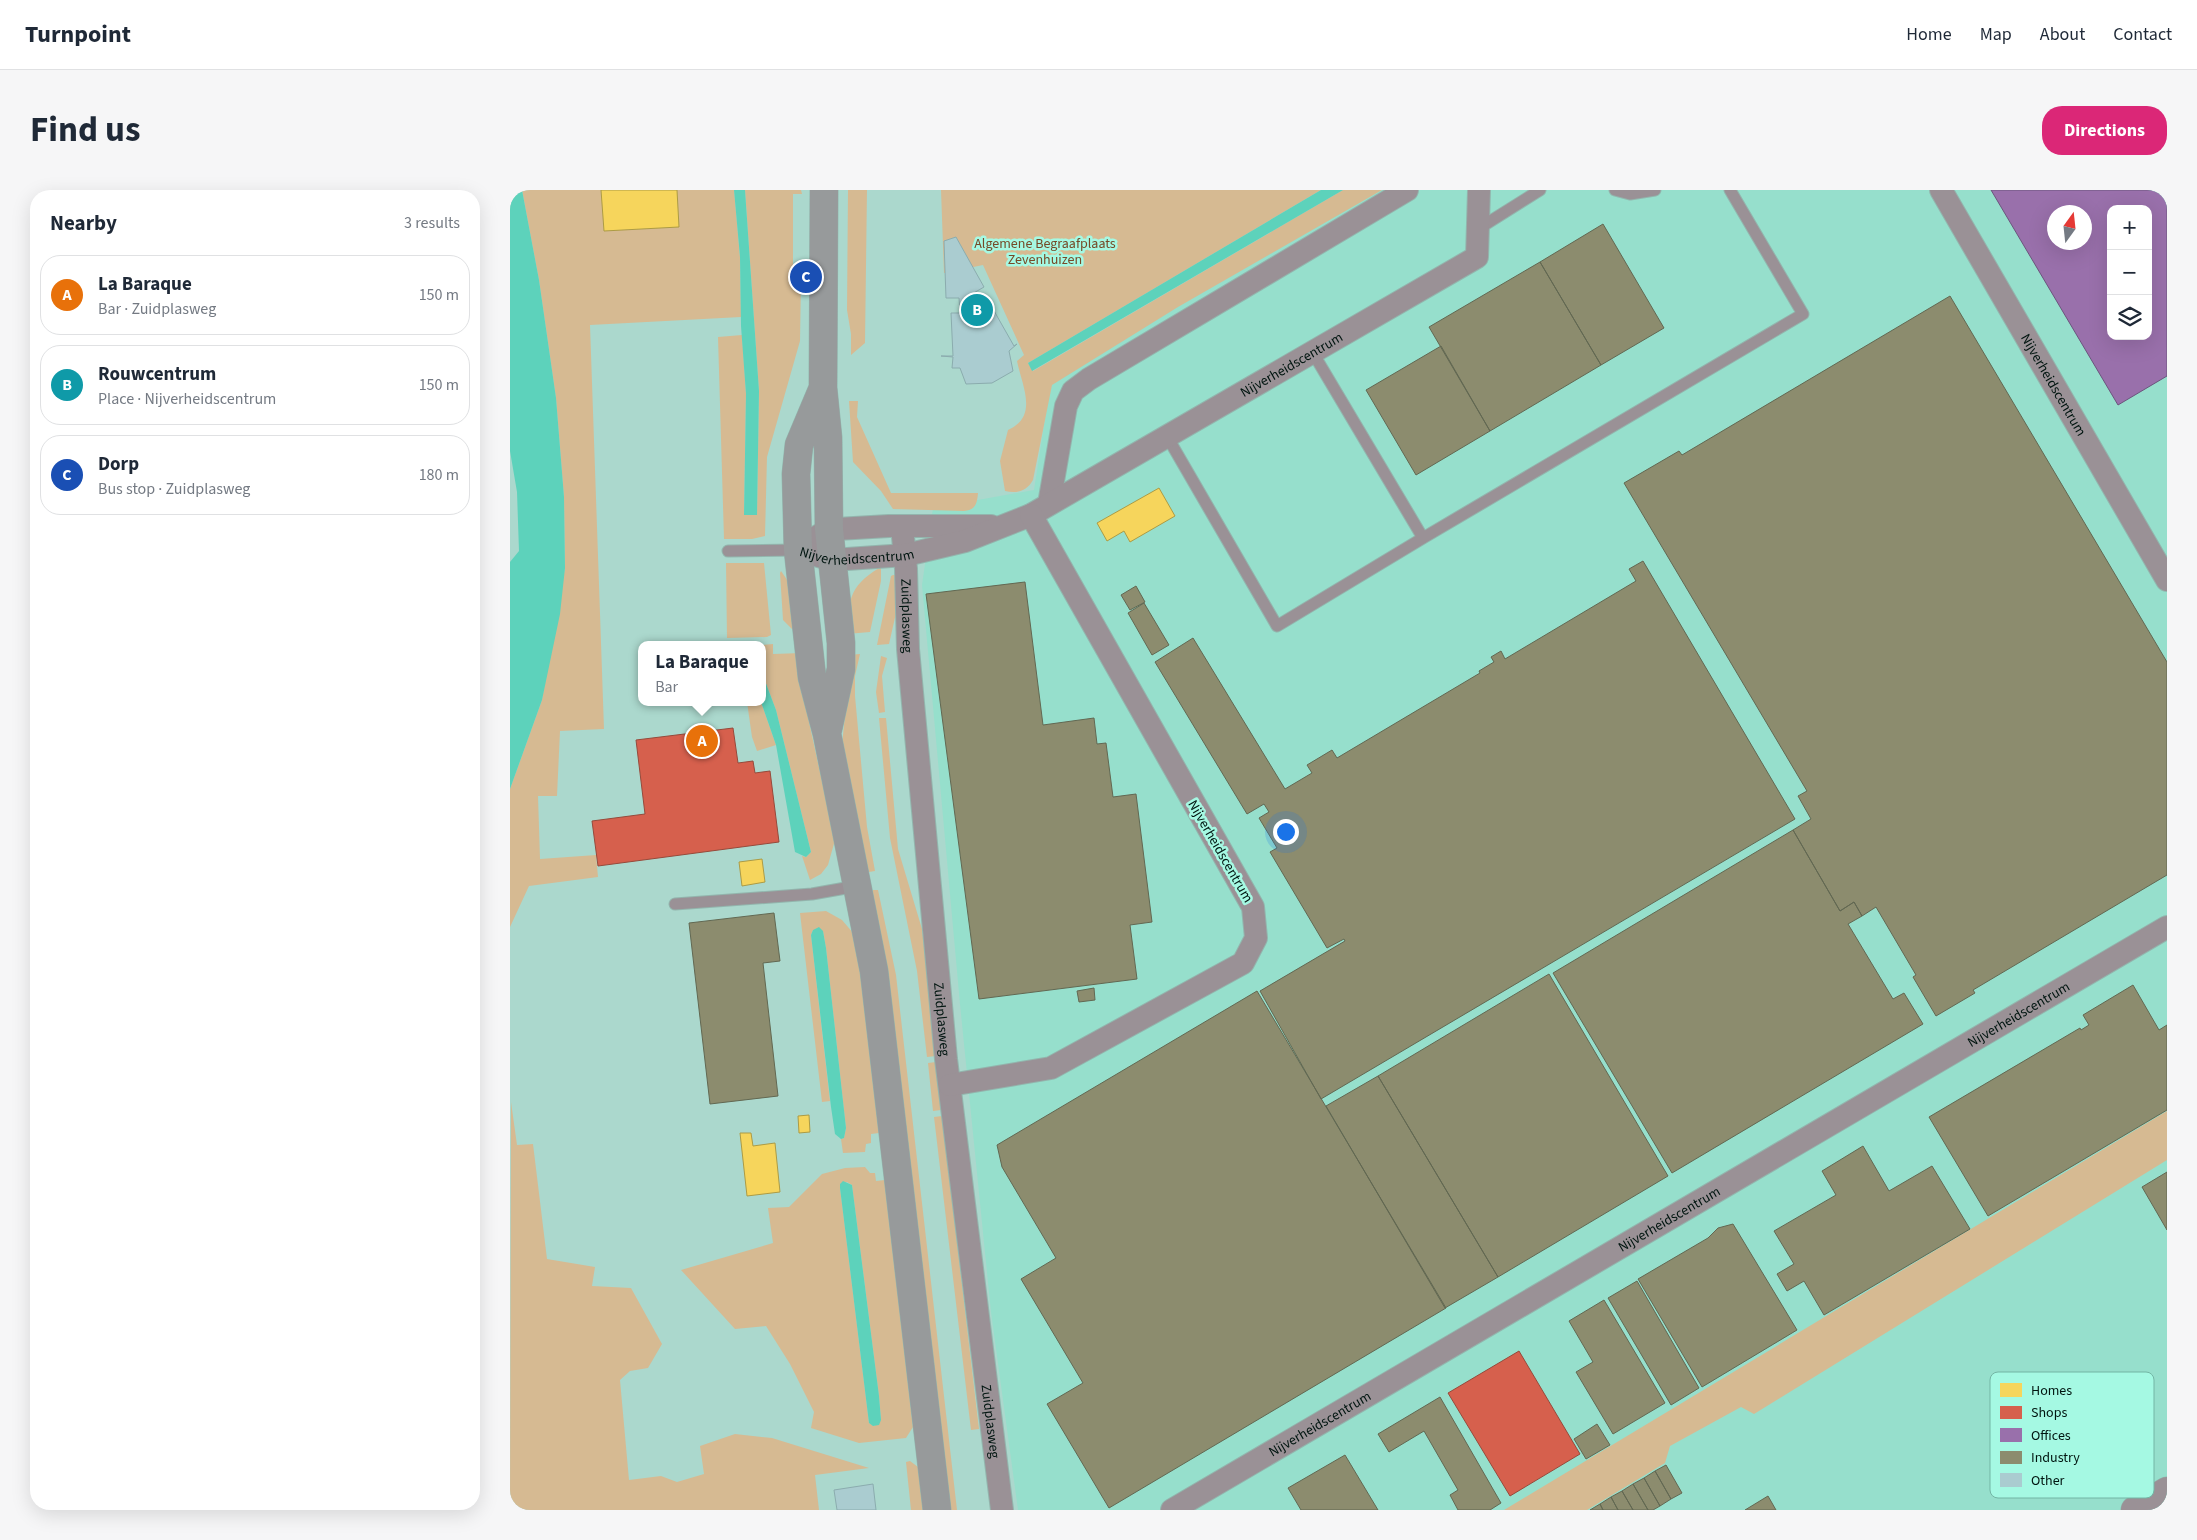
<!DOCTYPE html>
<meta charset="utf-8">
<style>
body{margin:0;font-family:"Source Sans 3",sans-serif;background:#f6f6f7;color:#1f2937}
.controls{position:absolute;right:15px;top:15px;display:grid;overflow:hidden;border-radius:10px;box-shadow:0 5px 20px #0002}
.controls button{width:45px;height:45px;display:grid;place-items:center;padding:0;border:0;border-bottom:1px solid #e0e1e3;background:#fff;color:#1f2937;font:25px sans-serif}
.compass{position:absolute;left:1537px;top:15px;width:45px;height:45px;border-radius:50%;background:#fff;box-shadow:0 5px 20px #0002;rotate:15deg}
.you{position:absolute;left:775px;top:641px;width:18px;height:18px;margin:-12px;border:4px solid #fff;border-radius:50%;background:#1a73e8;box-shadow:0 0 0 8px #1a73e833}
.badge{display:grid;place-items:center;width:32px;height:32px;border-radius:50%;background:#db2777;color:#fff;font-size:16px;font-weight:700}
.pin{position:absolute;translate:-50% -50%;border:2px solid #fff;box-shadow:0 1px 5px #0006}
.popup{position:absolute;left:128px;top:451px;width:128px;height:65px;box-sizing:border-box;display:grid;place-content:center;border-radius:10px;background:#fff;filter:drop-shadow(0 1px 4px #0005);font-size:16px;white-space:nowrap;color:#747a83}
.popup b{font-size:19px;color:#1f2937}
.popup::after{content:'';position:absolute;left:50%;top:100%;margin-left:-10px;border:10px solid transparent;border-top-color:#fff}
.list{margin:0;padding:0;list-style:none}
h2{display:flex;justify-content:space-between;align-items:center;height:65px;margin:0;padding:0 20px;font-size:21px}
h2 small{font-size:16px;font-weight:400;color:#747a83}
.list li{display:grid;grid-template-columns:32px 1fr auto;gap:15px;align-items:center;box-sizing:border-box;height:80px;margin:0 10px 10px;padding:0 10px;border:1px solid #e0e1e3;border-radius:20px}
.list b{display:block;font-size:19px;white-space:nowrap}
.list p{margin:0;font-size:16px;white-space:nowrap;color:#747a83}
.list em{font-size:16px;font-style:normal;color:#747a83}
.icon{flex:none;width:28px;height:28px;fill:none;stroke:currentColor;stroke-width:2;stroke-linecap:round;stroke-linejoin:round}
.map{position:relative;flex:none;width:1657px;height:1320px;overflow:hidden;border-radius:20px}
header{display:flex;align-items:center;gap:30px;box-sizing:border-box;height:70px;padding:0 25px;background:#fff;border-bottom:1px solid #e0e1e3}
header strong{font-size:24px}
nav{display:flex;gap:28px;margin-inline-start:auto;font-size:18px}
.intro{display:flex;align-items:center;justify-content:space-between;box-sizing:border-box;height:120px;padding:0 30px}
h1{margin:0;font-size:35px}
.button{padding:12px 22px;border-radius:20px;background:#db2777;color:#fff;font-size:18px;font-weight:700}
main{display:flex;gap:30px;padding:0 30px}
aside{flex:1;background:#fff;border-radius:20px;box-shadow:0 5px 20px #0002}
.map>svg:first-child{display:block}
.built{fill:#96dfcc;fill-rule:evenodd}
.green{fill:#d6ba92;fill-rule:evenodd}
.water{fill:#5dd2bb}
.homes{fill:#f6d55c;stroke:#ac9b45}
.shops{fill:#d6604d;stroke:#964a3b}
.offices{fill:#9970ab;stroke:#6b557c;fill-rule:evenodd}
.industry{fill:#8c8c6e;stroke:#626852}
.building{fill:#aaccd0;stroke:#8bacae}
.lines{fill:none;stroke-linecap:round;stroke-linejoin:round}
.service-casing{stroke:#93b5ad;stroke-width:13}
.minor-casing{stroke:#93b5ad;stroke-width:24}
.tertiary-casing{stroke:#93b5ad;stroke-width:29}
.secondary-casing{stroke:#93b5ad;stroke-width:29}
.service{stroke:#9a9196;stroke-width:11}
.minor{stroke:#9a9196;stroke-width:22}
.tertiary{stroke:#9a9196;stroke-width:28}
.secondary{stroke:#979a9b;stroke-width:28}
.labels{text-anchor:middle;stroke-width:5;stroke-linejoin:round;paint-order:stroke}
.park-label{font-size:14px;fill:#754927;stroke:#a5f9e3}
.street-label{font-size:14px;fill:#001510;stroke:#a5f9e3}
.key{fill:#a5f9e3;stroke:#73b5a4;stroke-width:1}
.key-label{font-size:14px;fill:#001510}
</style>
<header>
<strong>Turnpoint</strong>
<nav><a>Home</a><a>Map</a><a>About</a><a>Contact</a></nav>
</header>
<div class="intro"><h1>Find us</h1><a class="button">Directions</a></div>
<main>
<aside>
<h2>Nearby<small>3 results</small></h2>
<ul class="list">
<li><span class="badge" style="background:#e8710a">A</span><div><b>La Baraque</b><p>Bar · Zuidplasweg</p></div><em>150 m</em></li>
<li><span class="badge" style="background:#0f9aa8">B</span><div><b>Rouwcentrum</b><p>Place · Nijverheidscentrum</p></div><em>150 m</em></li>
<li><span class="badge" style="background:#1a4fb4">C</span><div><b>Dorp</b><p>Bus stop · Zuidplasweg</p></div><em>180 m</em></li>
</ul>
</aside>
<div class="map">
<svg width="1657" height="1320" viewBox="0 0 1657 1320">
<rect width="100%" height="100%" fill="#abd8cd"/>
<!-- built -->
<path class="built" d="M843,0H1657V1320H508L481,1122L450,814L412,395L423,318L524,300L541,189ZM1601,19H1638V146H1601ZM1544,22H1574V52H1544Z"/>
<!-- green -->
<path class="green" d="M12,0H224L230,67L231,127L80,135L94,539L50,541L47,606H28L30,669L86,665L88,687L19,696L0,737V599L32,510L55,378L54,307L46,208L29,90Z
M235,0H291L292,4H283V88H291L290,151L257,267L255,346L242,349H214L208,147L232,145L236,204L234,325H247L249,201Z
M338,0H357L355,153L341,165V144L337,120Z
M431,0H811L518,173L523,181L833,0H872L668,117L542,195L523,290C517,301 507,304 495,301L490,271L498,240C529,226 512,196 507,171L514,165L473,75L434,83Z
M339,211H348L347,227L381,303H468C467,313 466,320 454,321L383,319L371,301L343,272Z
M216,373H254L261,445L257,447L217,448Z
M369,378H371V391L360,442L337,444C339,411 338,397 369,378Z
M271,381L282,397L287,439H282L273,430L270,383Z
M383,385H387L389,410L379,454L367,455L381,386Z
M263,454V464L292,463L299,532L325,650L318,675L311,684L300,690L292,666L296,667L301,662L266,520L252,483V455Z
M350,464L345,486V506L357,637L365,681L359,682L357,679L332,555L337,505L339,465Z
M371,466L377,468L372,486L375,522L369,523L366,502Z
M237,512H251L266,555L247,561L242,547Z
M369,528H376L388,659L412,739L426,866L417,867L407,781L380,648Z
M363,700H368L386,785L447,1320H440L378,785L361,704Z
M316,721L332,730L344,744L350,780L369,943L361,944V953L356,954L355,962L333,963L331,949L334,948L336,938L316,758L313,741L303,740L301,745L320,911L312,912L290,723Z
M426,872L431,920L423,921L418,873Z
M1,912L7,955L23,954L37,1069L85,1077L82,1096L121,1098L152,1154L138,1178L120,1181L110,1190L119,1290L151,1286L167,1292L194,1284L190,1256L225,1244L262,1248L359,1278L305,1285L309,1320H0Z
M1657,921V970L1244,1224L1231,1217L1160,1256L1155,1273L1077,1320H994Z
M432,926L469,1239L461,1240L424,927Z
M355,977L360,983H365L366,991L375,990L403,1237L396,1248L349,1253L301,1238L304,1222L280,1174L256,1136L225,1139L171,1080L263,1053L258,1018L279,1017L312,984L335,978ZM337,992L342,995L369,1206L371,1230L364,1236L359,1233L330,998V994Z
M400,1271L408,1277L413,1320H401L396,1272Z"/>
<!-- water -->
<path class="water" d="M0,0H12L29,90L46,208L54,307L55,378L50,424L32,510L0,599V372L9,361L7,302L0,261Z
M224,0H235L249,201L247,325H234L236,204L231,136L230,67Z
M811,0H833L522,181L518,173Z
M252,483L266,520L301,662L296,667L285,662L266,555L251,512Z
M309,737L313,741L316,758L336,938L334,948L331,949L325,944L321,917L301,745L303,740Z
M333,991L342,995L369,1206L371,1230L369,1235L363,1236L359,1233L330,998V994Z"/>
<!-- homes -->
<path class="homes" d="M91,0H167L169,37L94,41Z
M649,298L665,326L620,352L614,341L597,351L587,333Z
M252,669L255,692L232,696L229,672Z
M299,925L300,942L289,943L288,926Z
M230,943H241L243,956L265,953L270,1002L237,1006Z"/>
<!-- shops -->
<path class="shops" d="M223,538L228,573L243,571L245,583L260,581L269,652L88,676L82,631L135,624L126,550Z
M1009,1161L1070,1264L1000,1306L938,1203Z"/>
<!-- offices -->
<path class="offices" d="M1481,0H1657V186L1608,215ZM1601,19H1638V146H1601ZM1544,22H1574V52H1544Z"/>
<!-- industry -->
<path class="industry" d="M1093,34L1154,138L1091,175L1030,72Z
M1030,72L1091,175L980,241L919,137Z
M1440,106L1657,472V685L1463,800L1465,803L1426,826L1403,787L1406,785L1366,717L1352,726L1344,712L1330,721L1283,640L1301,629L1288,606L1297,601L1114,293L1169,261L1172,265Z
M931,156L980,241L906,285L856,200Z
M1133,371L1285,629L811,909L750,801L835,751L834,749L817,758L760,662L767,658L749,628L759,622L754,614L737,624L645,472L683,448L775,599L802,583L797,575L822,560L827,568L970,483L969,481L984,472L981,467L991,461L995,469L1126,391L1119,379Z
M515,392L533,535L584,528L587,554L596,553L603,607L626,604L642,732L620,735L627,789L469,809L416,404Z
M626,396L635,412L620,420L611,405Z
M634,413L659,455L642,465L618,423Z
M1283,640L1330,721L1344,712L1352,726L1338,734L1383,809L1394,803L1413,834L1162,983L1043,783Z
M264,723L270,771L253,773L268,906L200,914L179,733Z
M1039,784L1158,986L988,1087L868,886Z
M1623,795L1649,840L1657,835V920L1478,1026L1419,927L1570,838L1571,840L1579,835L1573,825Z
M584,798L585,810L569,812L567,801Z
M747,801L936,1118L599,1318L537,1214L573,1193L511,1089L546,1068L492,977L487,955Z
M868,886L988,1087L935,1118L816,916Z
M1353,956L1379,1001L1422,976L1460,1039L1314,1125L1294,1091L1277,1101L1267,1084L1284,1074L1264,1041L1326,1005L1312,981Z
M1657,982V1040L1632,997Z
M1223,1034L1287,1140L1192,1197L1128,1089L1198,1048L1208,1038Z
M1127,1091L1189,1198L1161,1215L1098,1108Z
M1094,1110L1155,1213L1103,1244L1066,1182L1083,1172L1059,1131Z
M930,1207L991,1313L980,1320H948L940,1305L948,1300L914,1241L879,1262L868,1244Z
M1087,1234L1100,1255L1076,1269L1064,1249Z
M835,1265L868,1320H791L778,1298Z
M1156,1275L1172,1303L1161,1309L1145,1281Z
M1145,1281L1161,1309L1150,1316L1134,1288Z
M1134,1288L1150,1316L1143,1320H1138L1123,1294Z
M1123,1294L1138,1320H1123L1112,1301Z
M1112,1301L1123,1320H1108L1101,1307Z
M1258,1306L1266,1320H1235Z
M1101,1307L1108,1320H1093L1090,1314Z
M1090,1314L1093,1320H1080Z"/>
<!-- building -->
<path class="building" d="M446,47L474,97L462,104L470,117L479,112L504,156L507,154L499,161L503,181L482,193L456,194L450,178H442L443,167L431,166H443L441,123H450L449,108H436L434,51Z
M363,1294L366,1320H327L324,1300Z"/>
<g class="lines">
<defs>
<path id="service" d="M1105,0L1120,4L1145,0
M968,39L1030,0
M803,163L913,348L1293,124L1220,0
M658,248L767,436L913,348
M218,361L288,360
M165,714L302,704L347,696"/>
<g id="minor">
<path id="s1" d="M1431,0L1657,390"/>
<path d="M539,314L556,216L563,201L579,189L897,0"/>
<path id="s2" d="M392,336L396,379L398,459L436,869L492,1320"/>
<path d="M305,348L319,339H327L379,336H481"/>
<path id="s3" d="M288,360L322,370L396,365L455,351L521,325L967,67L969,0"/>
<path d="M440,895L541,878L733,773L746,748L743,717L521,325"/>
<path id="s4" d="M662,1320L1657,737"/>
</g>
<path id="tertiary" d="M1625,1320L1657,1301"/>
<path id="secondary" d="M314,0L313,198L318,248L319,339L331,453V479L318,539
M313,198L289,255L286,284L288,360L302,487L317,544L364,781L427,1320"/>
</defs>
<!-- service casing -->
<use href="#service" class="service-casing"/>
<!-- minor casing -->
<use href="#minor" class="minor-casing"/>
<!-- tertiary casing -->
<use href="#tertiary" class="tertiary-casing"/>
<!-- secondary casing -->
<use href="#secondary" class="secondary-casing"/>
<!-- service -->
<use href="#service" class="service"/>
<!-- minor -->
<use href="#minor" class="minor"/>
<!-- tertiary -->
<use href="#tertiary" class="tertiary"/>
<!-- secondary -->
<use href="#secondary" class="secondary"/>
</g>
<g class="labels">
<!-- park labels -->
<g class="park-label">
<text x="535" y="58">Algemene Begraafplaats<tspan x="535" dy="16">Zevenhuizen</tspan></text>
</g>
<!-- street labels -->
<g class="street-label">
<text dy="5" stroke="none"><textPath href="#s3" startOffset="542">Nijverheidscentrum</textPath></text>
<text dy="5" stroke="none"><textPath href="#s1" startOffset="225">Nijverheidscentrum</textPath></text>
<text dy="5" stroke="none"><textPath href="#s3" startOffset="60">Nijverheidscentrum</textPath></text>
<text dy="5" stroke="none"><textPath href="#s2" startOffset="90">Zuidplasweg</textPath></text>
<text transform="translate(711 661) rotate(60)" y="5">Nijverheidscentrum</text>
<text dy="5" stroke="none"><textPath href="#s4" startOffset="981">Nijverheidscentrum</textPath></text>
<text dy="5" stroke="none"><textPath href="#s2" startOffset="495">Zuidplasweg</textPath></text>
<text dy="5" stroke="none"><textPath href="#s4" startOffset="576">Nijverheidscentrum</textPath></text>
<text dy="5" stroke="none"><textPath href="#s2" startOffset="900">Zuidplasweg</textPath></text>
<text dy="5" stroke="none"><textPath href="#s4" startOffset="171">Nijverheidscentrum</textPath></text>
</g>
</g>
<!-- legend -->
<rect x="1480" y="1182" width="164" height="126" rx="8" class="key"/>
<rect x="1490" y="1193" width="22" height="14" fill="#f6d55c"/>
<rect x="1490" y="1216" width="22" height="13" fill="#d6604d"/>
<rect x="1490" y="1238" width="22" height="14" fill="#9970ab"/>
<rect x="1490" y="1261" width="22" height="13" fill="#8c8c6e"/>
<rect x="1490" y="1283" width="22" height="14" fill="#aaccd0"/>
<g class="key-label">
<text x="1521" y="1205">Homes</text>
<text x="1521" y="1227">Shops</text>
<text x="1521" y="1250">Offices</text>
<text x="1521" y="1272">Industry</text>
<text x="1521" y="1295">Other</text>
</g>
</svg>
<div class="controls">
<button>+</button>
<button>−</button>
<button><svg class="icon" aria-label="layers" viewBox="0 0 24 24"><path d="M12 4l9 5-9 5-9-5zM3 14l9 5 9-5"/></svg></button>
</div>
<svg class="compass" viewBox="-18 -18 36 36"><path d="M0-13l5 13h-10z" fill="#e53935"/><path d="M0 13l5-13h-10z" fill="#747a83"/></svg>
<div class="you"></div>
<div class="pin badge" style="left:192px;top:551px;background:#e8710a">A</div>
<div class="popup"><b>La Baraque</b>Bar</div>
<div class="pin badge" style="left:467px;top:120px;background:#0f9aa8">B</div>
<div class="pin badge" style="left:296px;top:87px;background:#1a4fb4">C</div>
</div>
</main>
